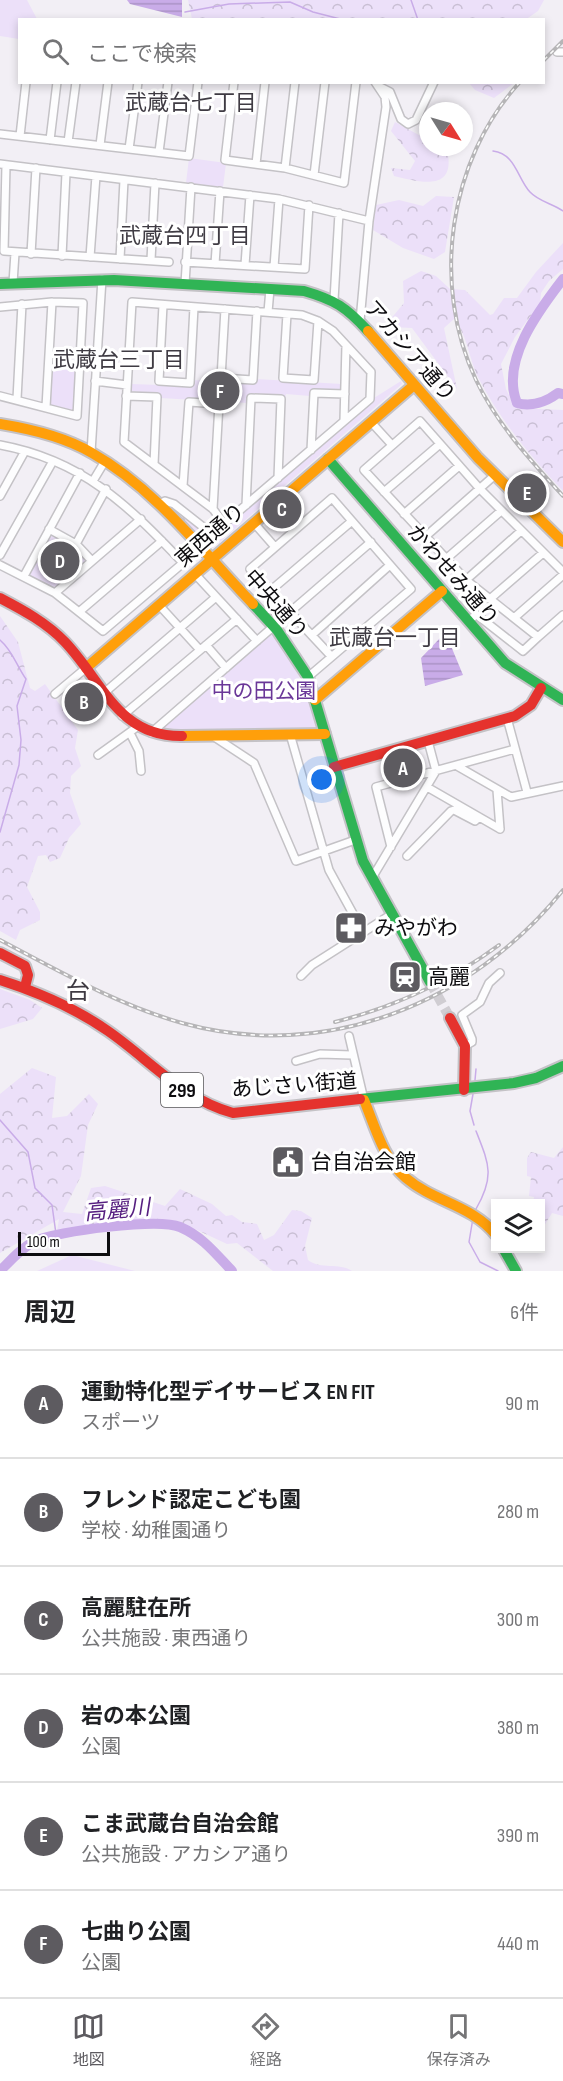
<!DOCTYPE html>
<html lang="ja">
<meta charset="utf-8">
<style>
body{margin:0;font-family:"Sofia Sans Condensed","Noto Sans JP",sans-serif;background:#f2f2f2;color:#202124}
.controls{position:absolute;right:18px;bottom:18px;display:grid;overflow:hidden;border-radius:0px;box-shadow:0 3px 9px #0003}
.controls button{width:54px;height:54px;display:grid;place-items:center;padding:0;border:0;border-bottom:2px solid #e0e0e0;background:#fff;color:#202124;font:30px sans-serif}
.compass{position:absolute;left:419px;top:102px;width:54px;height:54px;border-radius:50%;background:#fff;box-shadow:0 3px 9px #0003;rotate:127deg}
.scale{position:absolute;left:18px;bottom:15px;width:92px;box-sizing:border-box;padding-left:6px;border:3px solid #0d0c0f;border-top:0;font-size:16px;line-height:21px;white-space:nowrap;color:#0d0c0f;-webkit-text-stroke:4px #fff;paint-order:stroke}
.you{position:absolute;left:322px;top:780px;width:21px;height:21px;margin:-15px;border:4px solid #fff;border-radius:50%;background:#1a73e8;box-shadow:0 0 0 9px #1a73e833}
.badge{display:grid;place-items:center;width:39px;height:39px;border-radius:50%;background:#5d5b60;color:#fff;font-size:20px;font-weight:700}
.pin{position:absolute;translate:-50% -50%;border:3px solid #fff;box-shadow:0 2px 6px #0006}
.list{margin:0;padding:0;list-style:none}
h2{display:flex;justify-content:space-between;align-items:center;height:78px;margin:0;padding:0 24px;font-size:26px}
h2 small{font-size:20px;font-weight:400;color:#757577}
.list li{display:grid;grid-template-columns:39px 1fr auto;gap:18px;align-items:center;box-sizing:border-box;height:108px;padding:0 24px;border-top:2px solid #e0e0e0}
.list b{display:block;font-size:22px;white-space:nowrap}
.list p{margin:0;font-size:20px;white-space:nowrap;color:#757577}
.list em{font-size:20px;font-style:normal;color:#757577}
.icon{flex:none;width:33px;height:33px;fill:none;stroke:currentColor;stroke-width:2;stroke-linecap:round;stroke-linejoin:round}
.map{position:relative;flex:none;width:563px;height:1271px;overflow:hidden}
.search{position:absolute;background:#fff;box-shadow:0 3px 9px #0003;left:18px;right:18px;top:18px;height:66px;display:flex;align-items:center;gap:15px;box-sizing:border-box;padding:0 21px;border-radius:0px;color:#757577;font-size:22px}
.sheet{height:726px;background:#fff}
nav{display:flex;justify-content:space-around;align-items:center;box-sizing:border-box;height:84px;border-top:2px solid #e0e0e0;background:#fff;font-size:16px;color:#757577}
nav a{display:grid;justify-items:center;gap:3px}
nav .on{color:#5d5b60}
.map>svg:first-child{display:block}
.grass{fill:url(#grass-tufts)}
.forest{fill:url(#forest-crowns)}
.park{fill:#ece0f9}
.water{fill:url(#water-rules)}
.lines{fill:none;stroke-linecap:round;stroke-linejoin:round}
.stream{stroke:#c9ace8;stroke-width:1.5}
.river{stroke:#c9ace8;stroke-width:10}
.secondary-tunnel{stroke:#d0cdd2;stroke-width:10;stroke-dasharray:10 5;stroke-linecap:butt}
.street-casing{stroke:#c4c2c6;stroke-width:10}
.fast-casing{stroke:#c4c2c6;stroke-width:14}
.slow-casing{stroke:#c4c2c6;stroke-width:14}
.jam-casing{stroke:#c4c2c6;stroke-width:14}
.street{stroke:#fdfdfe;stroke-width:7}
.fast{stroke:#30b455;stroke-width:10}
.slow{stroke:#ff9f0a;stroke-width:10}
.jam{stroke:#e5322d;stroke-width:10}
.rail-casing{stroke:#b6b5b7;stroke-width:4}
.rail{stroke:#fff;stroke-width:1.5;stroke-dasharray:4.5;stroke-linecap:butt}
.labels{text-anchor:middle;stroke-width:6;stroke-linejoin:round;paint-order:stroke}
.shield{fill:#fff;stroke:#565557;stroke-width:1.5}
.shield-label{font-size:20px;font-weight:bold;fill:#0d0c0f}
.street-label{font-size:21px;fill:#0d0c0f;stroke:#fff}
.park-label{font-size:21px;fill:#6a3798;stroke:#fff}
.poi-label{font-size:21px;fill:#0d0c0f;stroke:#fff;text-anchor:start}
.neighbourhood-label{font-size:22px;fill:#3f3b43;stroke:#fff}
.water-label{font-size:22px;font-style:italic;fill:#572081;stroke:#fff}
.quarter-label{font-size:24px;fill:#3f3b43;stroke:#fff}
</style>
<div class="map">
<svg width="563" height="1271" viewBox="0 0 563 1271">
<defs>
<pattern id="grass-tufts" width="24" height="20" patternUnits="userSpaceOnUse" patternTransform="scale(1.5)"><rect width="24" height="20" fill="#ece0f9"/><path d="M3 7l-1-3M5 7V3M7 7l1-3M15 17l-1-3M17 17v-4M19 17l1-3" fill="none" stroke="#c9bfd4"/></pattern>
<pattern id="forest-crowns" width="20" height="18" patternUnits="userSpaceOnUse" patternTransform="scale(1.5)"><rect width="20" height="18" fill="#ece0f9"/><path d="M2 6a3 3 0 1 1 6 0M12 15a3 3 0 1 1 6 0" fill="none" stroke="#c9bfd4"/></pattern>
<pattern id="water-rules" width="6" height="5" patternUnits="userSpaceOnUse" patternTransform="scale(1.5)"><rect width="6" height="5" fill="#c9ace8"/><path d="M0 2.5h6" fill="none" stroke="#ab93c6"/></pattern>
</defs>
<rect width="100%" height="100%" fill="#f2eff5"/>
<!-- grass -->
<path class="grass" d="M401,381L402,384L213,548L168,506L171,505L212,538L374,398Z"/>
<!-- forest -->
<path class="forest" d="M188,0H544L538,11L525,20L192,19Z
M469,83H514L494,98L475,90Z
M395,122L428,140V147L447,150C457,193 419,182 394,176L391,168L410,170L415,161L391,131Z
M436,196L454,197L445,252L434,259L403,248L373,230L376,205L399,200L423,206Z
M563,243V269L549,281L541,293L540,303L515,337L501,364L506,389L515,408L563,410V491C532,458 500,420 479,379C469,360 468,336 454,319L444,328L457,389L412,328L391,327L389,321L404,303L403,281L421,271L436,276L450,289L465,290L490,315L493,314L504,298H517L536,272Z
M0,616L18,642L30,688L35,691L45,684L78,730L75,748L81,766L71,776L70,793L81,824L69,838L60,858L50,862L46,855L38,856L27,887L40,912V920L20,930L16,940L0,931Z
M0,989L30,1000L42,1008L33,1019L0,1029Z
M32,1068L56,1077L52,1118L67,1116L89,1094L98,1104L88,1125L81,1176L63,1212L82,1214L91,1188L105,1186L165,1206L180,1189L212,1204L226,1216L232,1215L242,1222L257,1224L264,1240L274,1235L292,1210L301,1211L312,1218L305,1246L308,1260C321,1270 339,1262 352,1271H273L237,1243L227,1244L182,1223L151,1220L57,1231L59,1219L0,1253V1094Z
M563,1147V1216L552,1213L541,1231L540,1204L533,1203L534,1197L529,1196L531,1177L527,1176V1158L531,1152L554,1158Z"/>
<!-- park -->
<path class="park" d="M0,0H27L37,19L20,20L19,39L0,36Z
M189,158L226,163L223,187L186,183Z
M51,362L76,365L74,409L71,412L48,404Z
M256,379L342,384L341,389H311L310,396L286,394L285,398L249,394L248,403L160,398V394L130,391V384L192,386V380L255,383Z
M53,534L73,545L85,557V565L54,589L31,577L30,571L50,535Z
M269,634L273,635C297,666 307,691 317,728L316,730L162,731L161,728Z
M72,1255L135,1271H37Z"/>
<!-- water -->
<path class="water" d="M127,0H182V17L130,4Z
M441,637L451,646L463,675L425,686L421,658Z"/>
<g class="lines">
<!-- stream -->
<path class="stream" d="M411,0L418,20
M185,12L229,4L290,2L313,12L344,20
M465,129L468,135
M493,151C516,154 517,178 530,192C538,201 553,204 563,211
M0,640C13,651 16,665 26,679L17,706L21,740L19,765L0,832
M475,1080L476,1069
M473,1094L470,1111L474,1125
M0,1120L28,1152L35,1188L52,1205L56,1234
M476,1131C489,1164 495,1176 476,1209
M473,1218L469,1242L480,1262L498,1271"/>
<!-- river -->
<path class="river" d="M563,279C539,310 500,361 517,403C531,407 546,402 558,393L563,394
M0,1271C11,1260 21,1248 35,1241C57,1231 158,1218 180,1227C203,1237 215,1253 232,1271"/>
<!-- secondary-tunnel -->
<path class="secondary-tunnel" d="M430,982L450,1018"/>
<defs>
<path id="street" d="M557,52H563
M234,82L225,160L285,168L344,183L356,82
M380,87L390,92L401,119L408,124L416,120L434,82
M0,134L189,156L198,82
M20,136L26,82
M50,140L57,82
M68,142L76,82
M100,145L108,82
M129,149L138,82
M159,152L168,82
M0,164L279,199L369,221
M256,164L265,82
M6,165L4,251L169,262
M285,168L295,82
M314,175L325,82
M31,254L36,168
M62,256L66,173
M90,257L96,176
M120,259L124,180
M151,260L155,183
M185,262L305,269L309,205
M215,264L220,191
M245,265L250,195
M274,267L279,199
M13,283L15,253
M185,284L191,187
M334,300L339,213
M163,305L159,381L190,383L194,307
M0,307L52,302L83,303L77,416L0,396
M225,309L221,378L253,380L257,311
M268,312L270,289
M287,314L283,378L314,380L318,321
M360,321L369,221L386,107L385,97L375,82
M95,381L127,385
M126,396L157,397L154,464
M17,399L22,304
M46,407L52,302
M344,421L346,345
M371,422L392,445
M0,445C82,460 128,505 183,563L103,631L55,593L0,565
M311,450L314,393L345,394
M91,452L102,279
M93,481L105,461
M183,486L189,402L219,404L213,509
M384,492L440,444
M0,496L25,451
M159,505L165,501L174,504L212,534L370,399L371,372L333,331L318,321L302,315L132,302L124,442L213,509L224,524
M246,505L251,398L281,399L278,478
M404,514L459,466
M254,523L275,547
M49,529L76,544L92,561
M425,537L495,475
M76,544L106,489
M0,555L53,461
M446,559L501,511
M563,572L480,489L420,421L364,470L466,580L538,637L563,615
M195,574L257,641
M24,576L80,473
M466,580L521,531
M270,591L352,521
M55,593L141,519
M490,599L543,553
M159,605L200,650
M79,612L162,541
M290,612L371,542
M514,618L563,575
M468,620L477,615L523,651L538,637
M312,635L390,565
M206,645L226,668
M308,677L411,589L332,498L250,569L331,656
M104,693L216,597
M55,694L86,668
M122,716L237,619
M507,718L527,792
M130,733L139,751L141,771
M151,733L274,626
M290,734L329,870L363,932
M213,736L254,763L296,861L355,840
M98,755L137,727
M457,766L511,797L563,786
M427,787L500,829
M497,790L500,829
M391,847L376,787L515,749
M407,856L451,811L454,810L475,821L479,817
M372,878L436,771L428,741
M301,976L312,965L392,914
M349,1036L364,1100
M465,1046L472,1042V1039L462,1015L480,1002L489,983L500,973
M296,1061L320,1054L352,1055"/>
<path id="fast" d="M0,284L114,280L304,291C335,300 346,307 368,331
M328,459L505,663L563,700
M253,604L277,630L308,677L363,861L430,982
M360,1099L514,1083L536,1078L563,1066
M503,1248L516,1271"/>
<path id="slow" d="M368,331L478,458L563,542
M0,424C31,429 65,437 92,453C156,489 203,552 253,604
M86,668L414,385
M315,700L442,591
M182,736L325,734
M364,1100C375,1126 383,1159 406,1178C434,1202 472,1205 496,1235"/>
<path id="jam" d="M0,598C23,610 47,623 65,642C103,682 118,737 182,736
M334,767L515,716L531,705L541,688
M0,953L25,966L28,975L25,987
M0,980C38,992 75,1008 108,1031C150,1060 182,1099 233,1113L360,1099
M450,1018L465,1046L464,1090"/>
</defs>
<!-- street casing -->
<use href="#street" class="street-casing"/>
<!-- fast casing -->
<use href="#fast" class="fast-casing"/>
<!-- slow casing -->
<use href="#slow" class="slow-casing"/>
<!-- jam casing -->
<use href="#jam" class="jam-casing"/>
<!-- street -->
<use href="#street" class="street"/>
<!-- fast -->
<use href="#fast" class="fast"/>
<!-- slow -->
<use href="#slow" class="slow"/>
<!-- jam -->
<use href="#jam" class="jam"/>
<defs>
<path id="rail" d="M544,60L563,41
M520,82C448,160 431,285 476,380C497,424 530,460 563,496
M0,940C59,971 118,1005 182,1023C326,1063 472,1003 563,890
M335,1022C394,1007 449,982 499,945"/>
</defs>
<!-- rail casing -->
<use href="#rail" class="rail-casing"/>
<!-- rail -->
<use href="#rail" class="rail"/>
</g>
<!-- icons -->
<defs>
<symbol id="pharmacy-square" viewBox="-11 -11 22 22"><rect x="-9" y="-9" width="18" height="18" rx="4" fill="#5d5b60" stroke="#fff"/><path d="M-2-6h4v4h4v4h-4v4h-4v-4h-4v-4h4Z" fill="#fff"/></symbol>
<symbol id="station-square" viewBox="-11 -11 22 22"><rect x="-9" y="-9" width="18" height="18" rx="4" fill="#5d5b60" stroke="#fff"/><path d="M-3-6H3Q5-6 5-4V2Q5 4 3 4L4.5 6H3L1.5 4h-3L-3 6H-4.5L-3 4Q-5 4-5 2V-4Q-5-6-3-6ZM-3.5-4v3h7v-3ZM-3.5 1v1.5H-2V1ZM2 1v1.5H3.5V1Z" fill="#fff"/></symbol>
<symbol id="civic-square" viewBox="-11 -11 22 22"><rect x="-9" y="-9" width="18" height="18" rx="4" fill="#5d5b60" stroke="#fff"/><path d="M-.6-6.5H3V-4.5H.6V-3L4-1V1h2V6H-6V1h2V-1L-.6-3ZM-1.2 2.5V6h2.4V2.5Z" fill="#fff"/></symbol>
</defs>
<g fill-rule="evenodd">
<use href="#pharmacy-square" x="332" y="909" width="38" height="38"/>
<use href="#station-square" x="386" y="958" width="38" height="38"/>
<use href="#civic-square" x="269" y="1143" width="38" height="38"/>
</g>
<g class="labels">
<!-- shield labels -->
<rect class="shield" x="161" y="1073" width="42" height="34" rx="4.5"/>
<g class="shield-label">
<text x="182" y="1097">299</text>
</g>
<!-- street labels -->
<g class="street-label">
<text transform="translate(410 351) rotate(49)" y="7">アカシア通り</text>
<text transform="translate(210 535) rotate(-41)" y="7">東西通り</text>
<text transform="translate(453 575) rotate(49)" y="7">かわせみ通り</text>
<text transform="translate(276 604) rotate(49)" y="7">中央通り</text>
<text transform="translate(294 1085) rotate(-4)" y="7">あじさい街道</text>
</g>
<!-- park labels -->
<g class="park-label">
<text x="264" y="698">中の田公園</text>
</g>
<!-- poi labels -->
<g class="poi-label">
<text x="374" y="935">みやがわ</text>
<text x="428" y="984">高麗</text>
<text x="311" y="1169">台自治会館</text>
</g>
<!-- neighbourhood labels -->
<g class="neighbourhood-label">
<text x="191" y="110">武蔵台七丁目</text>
<text x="185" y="243">武蔵台四丁目</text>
<text x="119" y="367">武蔵台三丁目</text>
<text x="395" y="645">武蔵台一丁目</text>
</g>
<!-- water labels -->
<g class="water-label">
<text transform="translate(117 1209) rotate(-5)" y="8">高麗川</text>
</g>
<!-- quarter labels -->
<g class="quarter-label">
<text x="78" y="999">台</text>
</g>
</g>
</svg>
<div class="controls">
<button><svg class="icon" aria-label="layers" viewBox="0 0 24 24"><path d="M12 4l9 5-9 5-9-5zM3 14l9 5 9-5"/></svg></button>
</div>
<svg class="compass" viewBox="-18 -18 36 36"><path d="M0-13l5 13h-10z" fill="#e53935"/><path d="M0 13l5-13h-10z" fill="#757577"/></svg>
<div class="scale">100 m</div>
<div class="you"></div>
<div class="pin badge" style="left:403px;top:768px">A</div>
<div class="pin badge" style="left:84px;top:702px">B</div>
<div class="pin badge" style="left:282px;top:509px">C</div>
<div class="pin badge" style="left:60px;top:561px">D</div>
<div class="pin badge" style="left:527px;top:493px">E</div>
<div class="pin badge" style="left:220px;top:391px">F</div>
<div class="search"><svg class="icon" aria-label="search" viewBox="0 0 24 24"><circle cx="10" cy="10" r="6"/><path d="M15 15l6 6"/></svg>ここで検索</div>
</div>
<section class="sheet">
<h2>周辺<small>6件</small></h2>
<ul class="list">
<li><span class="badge">A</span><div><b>運動特化型デイサービス EN FIT</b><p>スポーツ</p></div><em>90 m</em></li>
<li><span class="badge">B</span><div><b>フレンド認定こども園</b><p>学校 · 幼稚園通り</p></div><em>280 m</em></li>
<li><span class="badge">C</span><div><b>高麗駐在所</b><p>公共施設 · 東西通り</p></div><em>300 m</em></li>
<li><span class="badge">D</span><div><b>岩の本公園</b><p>公園</p></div><em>380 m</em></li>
<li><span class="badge">E</span><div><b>こま武蔵台自治会館</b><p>公共施設 · アカシア通り</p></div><em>390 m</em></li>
<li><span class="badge">F</span><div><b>七曲り公園</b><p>公園</p></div><em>440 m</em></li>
</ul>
</section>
<nav>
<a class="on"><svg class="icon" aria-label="map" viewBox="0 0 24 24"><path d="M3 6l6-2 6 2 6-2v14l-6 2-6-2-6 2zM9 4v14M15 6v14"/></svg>地図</a>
<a><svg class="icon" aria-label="directions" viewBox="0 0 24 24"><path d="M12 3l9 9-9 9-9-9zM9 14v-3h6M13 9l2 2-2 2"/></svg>経路</a>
<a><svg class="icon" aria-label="saved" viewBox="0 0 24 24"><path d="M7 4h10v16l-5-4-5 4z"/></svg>保存済み</a>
</nav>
